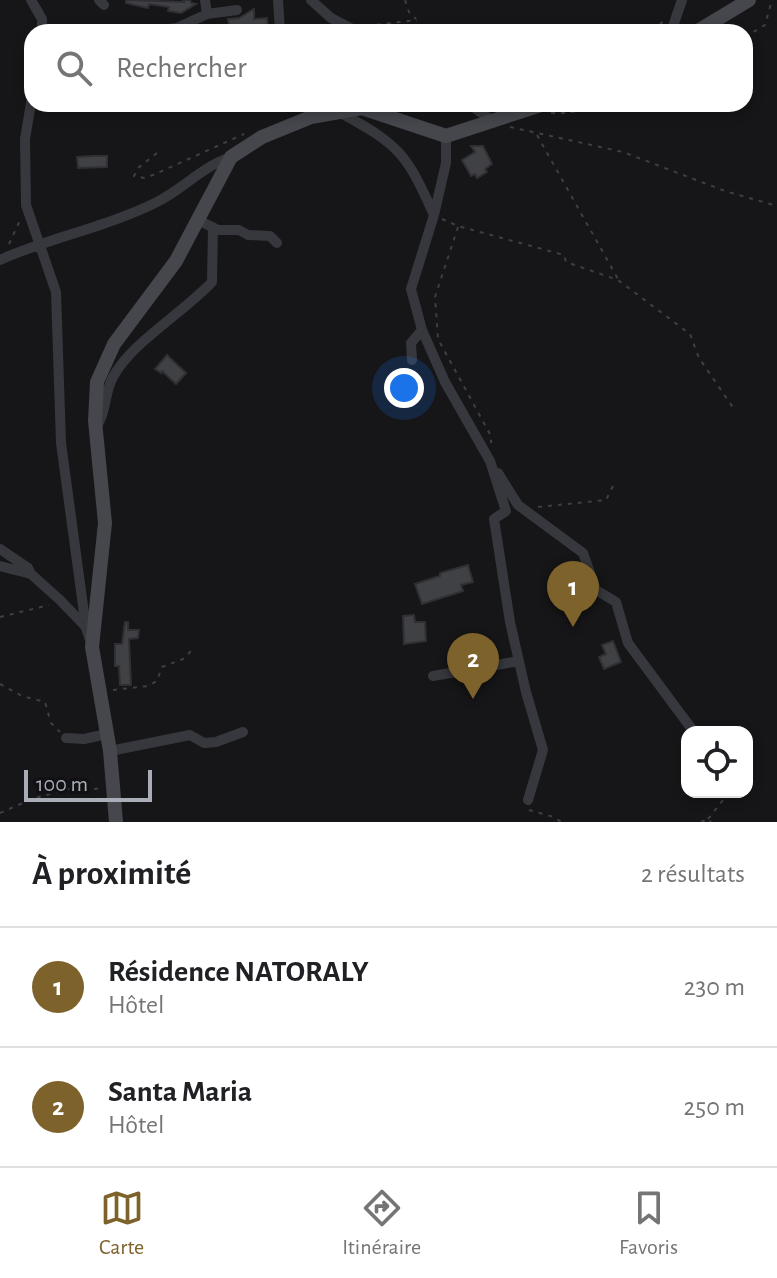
<!DOCTYPE html>
<html lang="fr">
<meta charset="utf-8">
<style>
body{margin:0;font-family:"Alegreya Sans",sans-serif;background:#f6f6f6;color:#202124}
.controls{position:absolute;right:24px;bottom:24px;display:grid;overflow:hidden;border-radius:16px;box-shadow:0 4px 12px #0003}
.controls button{width:72px;height:72px;display:grid;place-items:center;padding:0;border:0;border-bottom:2px solid #e0e0e0;background:#fff;color:#202124;font:40px sans-serif}
.scale{position:absolute;left:24px;bottom:20px;width:128px;box-sizing:border-box;padding-left:8px;border:4px solid #a8adb8;border-top:0;font-size:22px;line-height:28px;white-space:nowrap;color:#a8adb8;-webkit-text-stroke:6px #111113;paint-order:stroke}
.you{position:absolute;left:404px;top:388px;width:28px;height:28px;margin:-20px;border:6px solid #fff;border-radius:50%;background:#1a73e8;box-shadow:0 0 0 12px #1a73e833}
.badge{display:grid;place-items:center;width:52px;height:52px;border-radius:50%;background:#7e622b;color:#fff;font-size:26px;font-weight:700}
.pin{position:absolute;translate:-50% -66px;filter:drop-shadow(0 2px 4px #0008)}
.pin::after{content:'';position:absolute;top:42px;width:28px;height:24px;background:inherit;clip-path:polygon(0 0,100% 0,50% 100%)}
.list{margin:0;padding:0;list-style:none}
h2{display:flex;justify-content:space-between;align-items:center;height:104px;margin:0;padding:0 32px;font-size:34px}
h2 small{font-size:26px;font-weight:400;color:#757577}
.list li{display:grid;grid-template-columns:52px 1fr auto;gap:24px;align-items:center;box-sizing:border-box;height:120px;padding:0 32px;border-top:2px solid #e0e0e0}
.list b{display:block;font-size:30px;white-space:nowrap}
.list p{margin:0;font-size:26px;white-space:nowrap;color:#757577}
.list em{font-size:26px;font-style:normal;color:#757577}
.icon{flex:none;width:44px;height:44px;fill:none;stroke:currentColor;stroke-width:2;stroke-linecap:round;stroke-linejoin:round}
.map{position:relative;flex:none;width:777px;height:822px;overflow:hidden}
.search{position:absolute;background:#fff;box-shadow:0 4px 12px #0003;left:24px;right:24px;top:24px;height:88px;display:flex;align-items:center;gap:20px;box-sizing:border-box;padding:0 28px;border-radius:24px;color:#757577;font-size:30px}
.sheet{height:344px;background:#fff}
nav{display:flex;justify-content:space-around;align-items:center;box-sizing:border-box;height:112px;border-top:2px solid #e0e0e0;background:#fff;font-size:22px;color:#757577}
nav a{display:grid;justify-items:center;gap:4px}
nav .on{color:#7e622b}
.map>svg:first-child{display:block}
.building{fill:#404145;stroke:#303034;stroke-width:2}
.lines{fill:none;stroke-linecap:round;stroke-linejoin:round}
.path{stroke:#3d3f44;stroke-width:2;stroke-dasharray:4 6;stroke-linecap:butt}
.street{stroke:#37383d;stroke-width:10}
.secondary{stroke:#45474d;stroke-width:14}
</style>
<div class="map">
<svg width="777" height="822" viewBox="0 0 777 822">
<rect width="100%" height="100%" fill="#161618"/>
<!-- building -->
<path class="building" d="M126,0L184,2L183,0H190L191,3L196,4L181,13L168,11L169,7L149,4L148,8L126,3Z
M254,9V19L267,18L268,30L244,28L245,32H230L228,19L239,18Z
M471,146H483L492,164L485,169L487,172L477,178L475,174L471,176L462,160L475,152Z
M92,156H107V167L78,168L77,157Z
M167,355L186,373L176,384L162,371L161,373L155,369Z
M468,565L473,582L461,585L463,591L422,604L415,584L440,576V573Z
M414,615L415,622H425L426,641L404,644L403,616Z
M125,622H128V630H139L138,638L129,639L131,685H120L119,666H115V644H122Z
M613,641L621,662L604,669L599,657L606,654L602,645Z"/>
<g class="lines">
<!-- path -->
<path class="path" d="M405,0L409,12L416,19
M368,29L374,25L417,20
M653,32L666,18
M745,37L765,25L772,0
M551,113H568L592,107L630,104
M510,127L623,152L725,191L777,206
M537,135L618,279
M157,153L138,168L134,176L144,178L153,175L244,134
M442,219L458,226L564,255L566,262L618,280L690,334L699,358L734,409
M458,227L435,297L438,339L491,436V443
M9,244L21,218
M538,507L606,500L614,484
M0,617L49,605
M0,684L22,696L45,702L51,723L60,732
M113,690L148,686L157,681L162,667L183,659L191,651
M529,810L554,817L561,822
M0,813L32,799L75,787L81,791L101,788
M708,819L727,795L725,792
M701,822L708,819L711,822"/>
<!-- street -->
<path class="street" d="M31,0L42,19V32
M99,0L104,5
M205,0L207,14
M278,0L280,32
M311,0L331,18L358,32
M145,32L177,28L207,14L237,10
M671,32L682,0
M32,97L25,139L26,205L56,292L61,443L86,628L91,643
M469,104L494,122
M339,112C400,145 406,153 434,215L411,289L422,330L445,382L490,461L506,511L494,519L510,622L526,692L543,750L528,800
M434,215L446,163V136
M198,220L218,230H239L248,235L270,236L277,243
M0,260C51,237 107,227 157,202C183,189 203,166 231,157
M412,360L411,343L422,330
M95,429C107,413 104,393 113,377C131,343 184,312 212,282L213,227
M498,473L518,505L583,553L596,590L616,602L628,643L694,732
M0,549L28,568L31,574
M0,566L31,574L60,600L85,626
M433,676L519,661
M66,738L84,739L107,734
M110,751L190,735L204,743L216,742L243,732"/>
<!-- secondary -->
<path class="secondary" d="M696,32L749,0
M116,822L110,751L92,647L105,523L95,421L97,382L114,344L176,261L231,157L262,137L311,117L362,108L446,136L544,104"/>
</g>
</svg>
<div class="controls">
<button><svg class="icon" aria-label="locate" viewBox="0 0 24 24"><circle cx="12" cy="12" r="6"/><path d="M12 2v4M12 18v4M2 12h4M18 12h4"/></svg></button>
</div>
<div class="scale">100 m</div>
<div class="you"></div>
<div class="pin badge" style="left:573px;top:627px">1</div>
<div class="pin badge" style="left:473px;top:699px">2</div>
<div class="search"><svg class="icon" aria-label="search" viewBox="0 0 24 24"><circle cx="10" cy="10" r="6"/><path d="M15 15l6 6"/></svg>Rechercher</div>
</div>
<section class="sheet">
<h2>À proximité<small>2 résultats</small></h2>
<ul class="list">
<li><span class="badge">1</span><div><b>Résidence NATORALY</b><p>Hôtel</p></div><em>230 m</em></li>
<li><span class="badge">2</span><div><b>Santa Maria</b><p>Hôtel</p></div><em>250 m</em></li>
</ul>
</section>
<nav>
<a class="on"><svg class="icon" aria-label="map" viewBox="0 0 24 24"><path d="M3 6l6-2 6 2 6-2v14l-6 2-6-2-6 2zM9 4v14M15 6v14"/></svg>Carte</a>
<a><svg class="icon" aria-label="directions" viewBox="0 0 24 24"><path d="M12 3l9 9-9 9-9-9zM9 14v-3h6M13 9l2 2-2 2"/></svg>Itinéraire</a>
<a><svg class="icon" aria-label="saved" viewBox="0 0 24 24"><path d="M7 4h10v16l-5-4-5 4z"/></svg>Favoris</a>
</nav>
